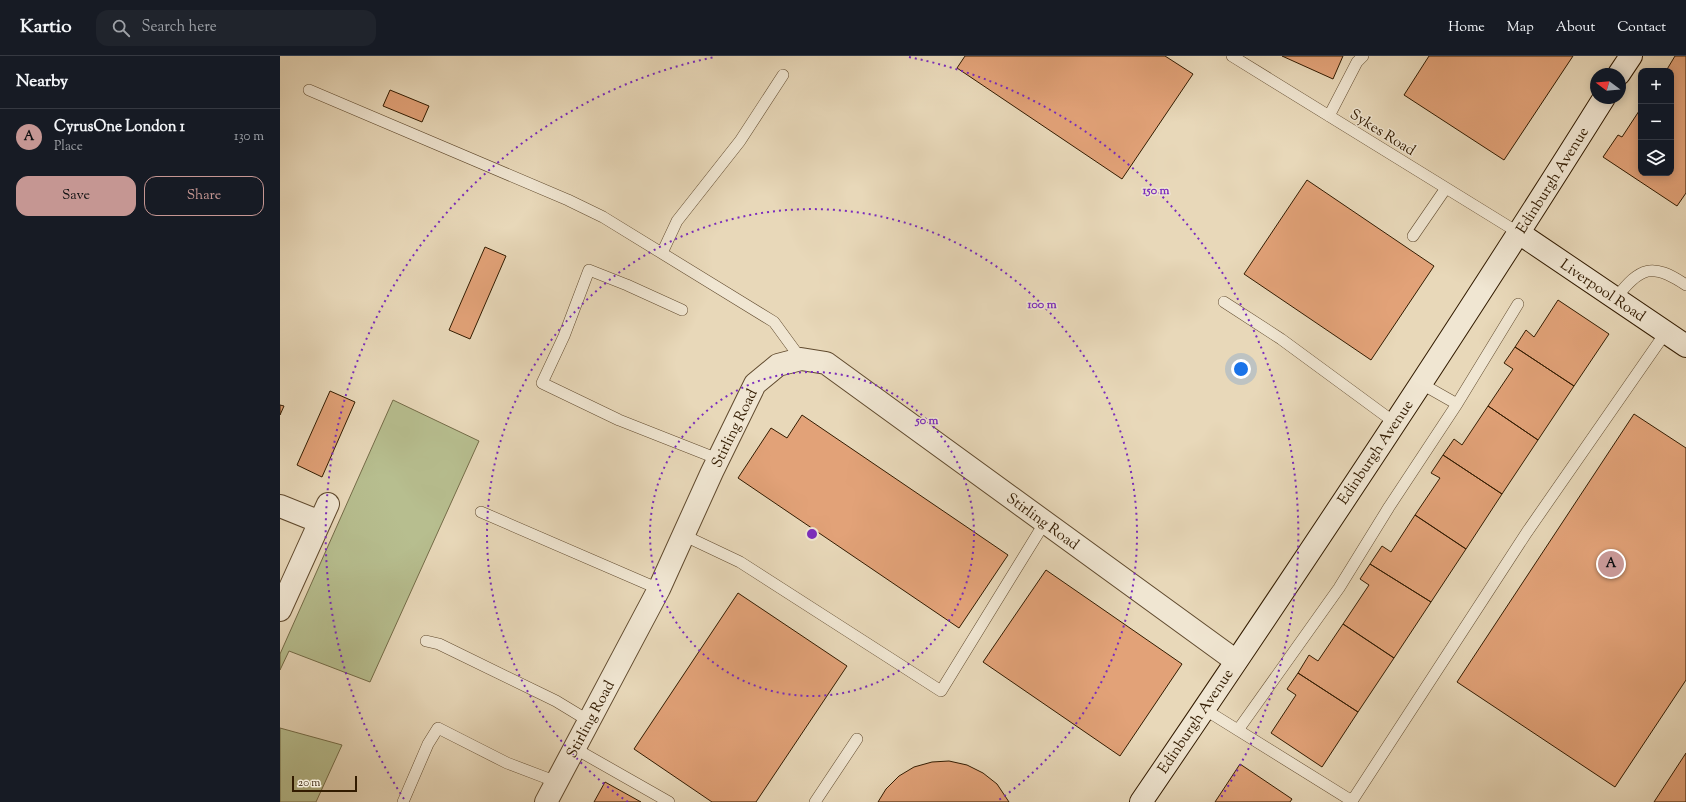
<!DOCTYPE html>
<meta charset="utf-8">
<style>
body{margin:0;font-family:"Sorts Mill Goudy",serif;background:#20242c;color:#f1f3f6}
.controls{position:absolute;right:12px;top:12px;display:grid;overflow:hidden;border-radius:8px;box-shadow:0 2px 10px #0003}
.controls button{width:36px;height:36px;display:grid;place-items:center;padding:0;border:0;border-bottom:1px solid #363941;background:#171b24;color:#f1f3f6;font:20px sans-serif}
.compass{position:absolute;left:1310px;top:12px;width:36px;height:36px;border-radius:50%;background:#171b24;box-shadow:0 2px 10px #0003;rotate:286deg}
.scale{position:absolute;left:12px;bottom:10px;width:65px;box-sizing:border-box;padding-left:4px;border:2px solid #321b00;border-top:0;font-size:11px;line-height:14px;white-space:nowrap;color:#321b00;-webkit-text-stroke:3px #f0e6d2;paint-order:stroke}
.you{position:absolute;left:961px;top:313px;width:14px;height:14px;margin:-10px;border:3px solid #fff;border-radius:50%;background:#1a73e8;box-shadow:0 0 0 6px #1a73e833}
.badge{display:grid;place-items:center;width:26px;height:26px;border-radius:50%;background:#c59692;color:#111;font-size:13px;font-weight:700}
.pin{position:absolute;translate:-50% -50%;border:2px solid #fff;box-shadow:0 1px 4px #0006}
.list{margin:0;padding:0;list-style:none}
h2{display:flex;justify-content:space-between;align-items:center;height:52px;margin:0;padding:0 16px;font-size:17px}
h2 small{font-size:13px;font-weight:400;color:#9ea1a6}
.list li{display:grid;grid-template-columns:26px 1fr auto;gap:12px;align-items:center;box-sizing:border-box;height:56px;padding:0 16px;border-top:1px solid #363941}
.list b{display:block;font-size:15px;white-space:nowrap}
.list p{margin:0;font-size:13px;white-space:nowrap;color:#9ea1a6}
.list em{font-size:13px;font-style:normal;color:#9ea1a6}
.actions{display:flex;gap:8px;padding:12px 16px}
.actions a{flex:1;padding:9px 0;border:1px solid #c59692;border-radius:12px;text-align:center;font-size:14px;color:#c59692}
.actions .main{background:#c59692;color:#111}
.icon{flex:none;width:22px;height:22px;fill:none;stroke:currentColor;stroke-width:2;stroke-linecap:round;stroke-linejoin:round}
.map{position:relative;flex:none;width:1406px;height:746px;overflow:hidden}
header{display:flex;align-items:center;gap:24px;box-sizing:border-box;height:56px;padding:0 20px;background:#171b24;border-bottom:1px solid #363941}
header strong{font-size:19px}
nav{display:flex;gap:22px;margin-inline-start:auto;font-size:14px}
.search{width:280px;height:36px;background:#20242c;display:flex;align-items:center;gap:10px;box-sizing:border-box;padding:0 14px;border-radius:12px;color:#9ea1a6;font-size:15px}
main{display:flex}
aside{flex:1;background:#171b24}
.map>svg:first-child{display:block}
.green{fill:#b7be8f;stroke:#746c48}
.building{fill:#e2a278;stroke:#321b00}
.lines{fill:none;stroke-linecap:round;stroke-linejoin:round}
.lane-casing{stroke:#604a2e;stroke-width:12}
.street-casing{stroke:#604a2e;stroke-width:24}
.secondary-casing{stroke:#321b00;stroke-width:24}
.lane{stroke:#f0e6d2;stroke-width:11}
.street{stroke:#f0e6d2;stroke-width:22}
.secondary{stroke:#f0e6d2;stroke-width:22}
.ring{fill:none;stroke:#7b2cbf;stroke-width:2;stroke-dasharray:2 4}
.labels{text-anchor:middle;stroke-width:3;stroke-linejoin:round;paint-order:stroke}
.street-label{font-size:15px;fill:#321b00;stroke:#f0e6d2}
.centre{fill:#7b2cbf;stroke:#f0e6d2;stroke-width:2}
.ring-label{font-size:12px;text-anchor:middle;font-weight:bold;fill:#7b2cbf;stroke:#f0e6d2;stroke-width:3;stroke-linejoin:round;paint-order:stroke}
</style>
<header>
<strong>Kartio</strong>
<div class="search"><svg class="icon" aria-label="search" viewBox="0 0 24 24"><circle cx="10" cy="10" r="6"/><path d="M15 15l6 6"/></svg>Search here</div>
<nav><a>Home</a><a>Map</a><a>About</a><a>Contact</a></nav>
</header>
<main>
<aside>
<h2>Nearby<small></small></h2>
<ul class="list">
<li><span class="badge">A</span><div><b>CyrusOne London 1</b><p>Place</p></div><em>130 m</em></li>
</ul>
<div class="actions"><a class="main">Save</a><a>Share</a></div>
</aside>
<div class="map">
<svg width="1406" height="746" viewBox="0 0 1406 746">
<rect width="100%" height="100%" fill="#e8d8b9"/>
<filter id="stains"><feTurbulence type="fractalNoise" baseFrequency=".005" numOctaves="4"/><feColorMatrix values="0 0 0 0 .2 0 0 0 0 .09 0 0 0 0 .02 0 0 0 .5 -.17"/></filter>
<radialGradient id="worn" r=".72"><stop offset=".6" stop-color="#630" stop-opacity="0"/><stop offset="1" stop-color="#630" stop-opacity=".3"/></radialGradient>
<!-- green -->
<path class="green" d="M113,344L199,385L90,626L9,595L0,614V598Z
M0,672L62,689L36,746H0Z"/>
<!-- building -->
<path class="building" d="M685,0H885L913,18L842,123L677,12Z
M1002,0H1063L1053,23Z
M1149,0H1293L1224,104L1124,39Z
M1395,0H1406V137L1397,150L1323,101L1338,79L1342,81L1361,52V117H1391V15H1386Z
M110,34L149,50L142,66L103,50Z
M1027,124L1154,210L1091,304L964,218Z
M205,191L226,200L190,283L169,274Z
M1278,244L1329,278L1294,330L1235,291L1246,274L1254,281Z
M1235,291L1294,330L1258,384L1208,350L1233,313L1224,307Z
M50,335L75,346L42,421L17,409Z
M0,349L4,350L0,359Z
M1208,350L1258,384L1222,438L1163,399L1174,383L1182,389Z
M1354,358L1406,392V624L1335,731L1177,626Z
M522,359L728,499L679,572L458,422L491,372L507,382Z
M1163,399L1222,438L1186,493L1135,459L1160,422L1151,417Z
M1135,459L1186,493L1151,546L1090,508L1102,490L1111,496Z
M1090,508L1151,546L1114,602L1063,568L1089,529L1080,523Z
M766,514L902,608L840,700L703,606Z
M458,537L567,610L476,746H432L354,693Z
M1063,568L1114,602L1078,656L1018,617L1029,599L1038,605Z
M1018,617L1078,656L1042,711L991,677L1016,639L1007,633Z
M1406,697V746H1374Z
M669,705L687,709L703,717L717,728L729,746H598L606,733L619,720L634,711L652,706Z
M960,708L1012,743L1010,746H935Z
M325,726L361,746H314Z"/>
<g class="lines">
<defs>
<path id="lane" d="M952,0L1239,177
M29,34L288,144L323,161L494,266L521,303
M1049,60L1077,6L1083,0
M1133,180L1166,132
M382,197L397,165L460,85L503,19
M1336,242C1360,211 1372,206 1406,229
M944,246L1001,283L1114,366
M402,254L347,229L309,214L284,280L262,327L339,364L438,403
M1140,327L1177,348
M201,456L379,533
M403,479L460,506L661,635L765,466
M146,585L159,588L276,645L309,665
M924,653L1072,745L1247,476L1386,276
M958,674L1059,532L1109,451L1177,348L1238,248
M294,692L389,746
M123,746L148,688L158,672L227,707L277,726
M535,746L577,683"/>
<path id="street" d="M0,450L40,466
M0,554L48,448
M266,746L379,533L432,416L475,328L498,309L521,303L546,307L956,605"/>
<path id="secondary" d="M1339,18L1351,0
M1239,177L1406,290
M861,746C1019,514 1175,280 1324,42"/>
</defs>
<!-- lane casing -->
<use href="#lane" class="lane-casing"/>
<!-- street casing -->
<use href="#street" class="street-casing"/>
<!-- secondary casing -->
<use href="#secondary" class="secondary-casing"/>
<!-- lane -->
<use href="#lane" class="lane"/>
<!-- street -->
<use href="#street" class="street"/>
<!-- secondary -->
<use href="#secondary" class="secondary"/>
</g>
<!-- distance rings -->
<g class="ring">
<circle cx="532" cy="478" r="162"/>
<path d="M348 746A325 325 0 1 1 716 746"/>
<path d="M124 743A487 487 0 0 1 435 1M629 1A487 487 0 0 1 940 743"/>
</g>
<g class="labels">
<!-- street labels -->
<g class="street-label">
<text transform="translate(1103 76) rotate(32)" y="5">Sykes Road</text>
<text transform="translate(1272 124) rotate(-58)" y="5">Edinburgh Avenue</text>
<text transform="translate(1323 234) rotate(34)" y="5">Liverpool Road</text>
<text transform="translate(454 372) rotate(-64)" y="5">Stirling Road</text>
<text transform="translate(1095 396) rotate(-56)" y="5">Edinburgh Avenue</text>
<text transform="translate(763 465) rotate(36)" y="5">Stirling Road</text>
<text transform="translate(310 663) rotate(-62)" y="5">Stirling Road</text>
<text transform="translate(915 665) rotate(-56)" y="5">Edinburgh Avenue</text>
</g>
</g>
<circle cx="532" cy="478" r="6" class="centre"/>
<g class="ring-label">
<text x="876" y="138">150 m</text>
<text x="762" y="252">100 m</text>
<text x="647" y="368">50 m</text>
</g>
<rect width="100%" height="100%" filter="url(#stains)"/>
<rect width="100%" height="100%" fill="url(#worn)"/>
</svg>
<div class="controls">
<button>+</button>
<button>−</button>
<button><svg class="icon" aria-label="layers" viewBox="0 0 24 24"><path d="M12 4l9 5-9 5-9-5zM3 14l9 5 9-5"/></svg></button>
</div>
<svg class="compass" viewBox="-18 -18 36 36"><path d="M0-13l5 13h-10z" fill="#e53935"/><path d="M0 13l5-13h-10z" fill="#9ea1a6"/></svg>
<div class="scale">20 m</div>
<div class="you"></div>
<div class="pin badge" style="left:1331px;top:508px">A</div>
</div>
</main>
